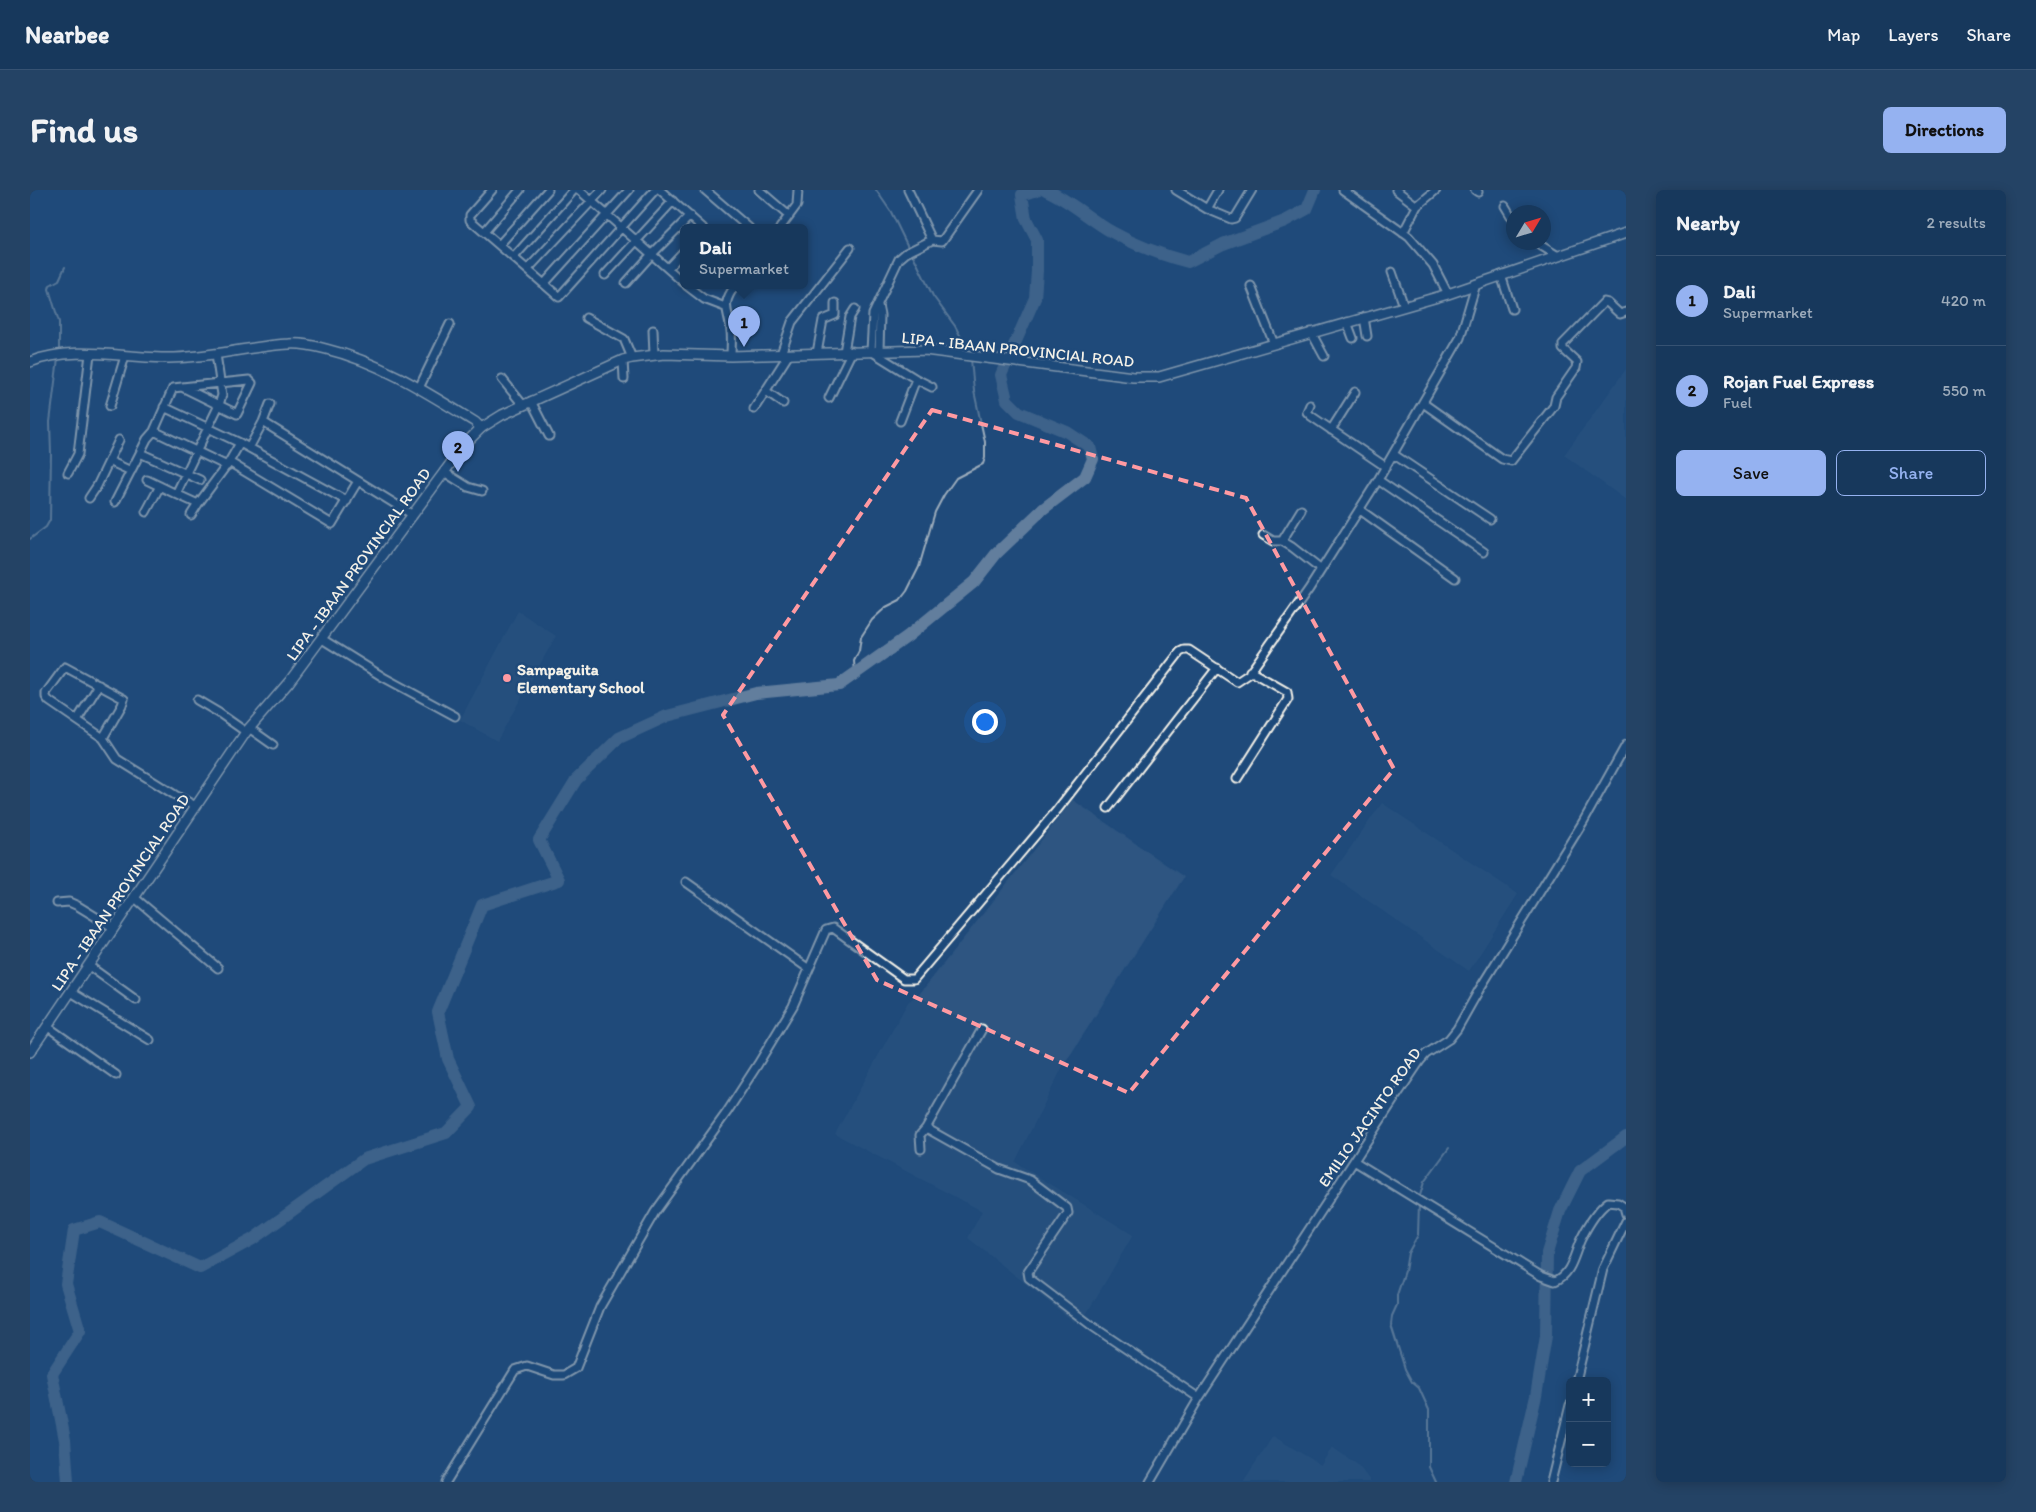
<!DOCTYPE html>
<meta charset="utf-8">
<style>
body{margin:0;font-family:Itim,sans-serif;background:#244365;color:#f1f3f6}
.controls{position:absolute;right:15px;bottom:15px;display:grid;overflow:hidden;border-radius:8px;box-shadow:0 2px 12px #0003}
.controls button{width:45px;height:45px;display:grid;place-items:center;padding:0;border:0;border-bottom:1px solid #365272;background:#17385c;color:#f1f3f6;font:25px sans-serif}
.compass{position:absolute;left:1476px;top:15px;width:45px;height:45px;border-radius:50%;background:#17385c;box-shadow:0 2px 12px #0003;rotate:52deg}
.you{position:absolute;left:954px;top:531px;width:18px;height:18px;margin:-12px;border:4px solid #fff;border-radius:50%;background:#1a73e8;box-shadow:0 0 0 8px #1a73e833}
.badge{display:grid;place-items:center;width:32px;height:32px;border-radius:50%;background:#95b2f1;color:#111;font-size:16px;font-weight:700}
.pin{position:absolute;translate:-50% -41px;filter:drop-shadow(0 1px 2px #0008)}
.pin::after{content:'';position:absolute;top:26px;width:18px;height:15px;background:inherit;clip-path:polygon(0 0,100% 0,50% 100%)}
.popup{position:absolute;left:650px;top:34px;width:128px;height:65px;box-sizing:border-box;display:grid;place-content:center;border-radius:8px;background:#17385c;filter:drop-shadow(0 1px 4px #0005);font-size:16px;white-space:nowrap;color:#9eacbb}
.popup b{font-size:19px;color:#f1f3f6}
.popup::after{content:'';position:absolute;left:50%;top:100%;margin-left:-10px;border:10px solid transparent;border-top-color:#17385c}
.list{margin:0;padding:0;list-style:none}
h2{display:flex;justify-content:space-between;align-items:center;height:65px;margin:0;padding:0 20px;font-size:21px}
h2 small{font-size:16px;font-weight:400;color:#9eacbb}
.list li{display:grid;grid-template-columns:32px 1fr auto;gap:15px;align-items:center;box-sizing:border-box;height:90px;padding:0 20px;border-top:1px solid #365272}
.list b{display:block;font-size:19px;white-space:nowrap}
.list p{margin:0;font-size:16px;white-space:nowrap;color:#9eacbb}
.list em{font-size:16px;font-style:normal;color:#9eacbb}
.actions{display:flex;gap:10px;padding:15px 20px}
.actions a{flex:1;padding:11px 0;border:1px solid #95b2f1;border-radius:8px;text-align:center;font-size:18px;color:#95b2f1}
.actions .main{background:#95b2f1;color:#111}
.map{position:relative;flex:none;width:1596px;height:1292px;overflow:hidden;border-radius:8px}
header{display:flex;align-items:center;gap:30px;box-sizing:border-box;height:70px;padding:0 25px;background:#17385c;border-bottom:1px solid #365272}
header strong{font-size:24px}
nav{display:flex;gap:28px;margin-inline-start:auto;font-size:18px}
.intro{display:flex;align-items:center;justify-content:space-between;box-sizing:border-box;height:120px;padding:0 30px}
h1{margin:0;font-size:35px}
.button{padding:12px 22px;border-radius:8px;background:#95b2f1;color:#111;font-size:18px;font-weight:700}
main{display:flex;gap:30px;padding:0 30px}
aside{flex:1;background:#17385c;border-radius:8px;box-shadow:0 2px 12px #0003}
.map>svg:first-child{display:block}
.built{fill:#2d5581}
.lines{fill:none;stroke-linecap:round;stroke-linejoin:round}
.stream{stroke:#9cacbb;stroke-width:2}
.river{stroke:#627e9d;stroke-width:12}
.minor-casing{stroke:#f4f1e8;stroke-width:11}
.tertiary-casing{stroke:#f4f1e8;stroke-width:12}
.secondary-casing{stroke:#f4f1e8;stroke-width:12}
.minor{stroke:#1f4a7a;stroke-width:7}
.tertiary{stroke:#1f4a7a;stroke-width:9}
.secondary{stroke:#1f4a7a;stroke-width:9}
.marked{fill:none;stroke:#ff9aa2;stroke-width:4;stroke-dasharray:10 6;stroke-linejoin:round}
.poi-dot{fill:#ff9aa2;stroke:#1f4a7a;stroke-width:2}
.labels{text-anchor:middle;stroke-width:5;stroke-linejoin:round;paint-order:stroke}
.street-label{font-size:16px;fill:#f4f1e8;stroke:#1f4a7a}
.poi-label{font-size:16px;font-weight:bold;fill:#f4f1e8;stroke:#1f4a7a;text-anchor:start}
</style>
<header>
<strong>Nearbee</strong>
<nav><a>Map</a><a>Layers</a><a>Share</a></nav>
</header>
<div class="intro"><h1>Find us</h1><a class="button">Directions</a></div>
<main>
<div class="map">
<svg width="1596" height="1292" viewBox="0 0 1596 1292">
<rect width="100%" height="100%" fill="#1f4a7a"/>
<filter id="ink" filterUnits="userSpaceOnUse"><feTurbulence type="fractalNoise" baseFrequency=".02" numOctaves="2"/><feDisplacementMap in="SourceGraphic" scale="10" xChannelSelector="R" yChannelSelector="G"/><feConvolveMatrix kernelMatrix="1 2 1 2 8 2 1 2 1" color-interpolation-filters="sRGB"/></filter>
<g filter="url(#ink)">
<!-- built -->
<path class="built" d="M1596,179V310L1534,265Z
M488,421L526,446L467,551L430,530Z
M1043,610L1154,687L1032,878L985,972L1103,1045L1057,1123L1044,1132L938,1048L952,1021L805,944L878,812L891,802Z
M1352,613L1488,704L1439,781L1301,685Z
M1243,1246L1291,1275L1302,1257L1328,1275L1341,1292H1213Z"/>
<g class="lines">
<!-- stream -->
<path class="stream" d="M846,0L861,22L879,59
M882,63L903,106L925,136L939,162
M29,161V132L19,99L20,95L29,90L35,77
M0,349L16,337L20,330L21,263L20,232L28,168
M825,483L824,471L829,461L831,447L842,430L856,417L870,410L877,401L889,377L905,322L914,305L926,288L953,274L955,268V252L944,201L941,169
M1389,1009L1394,992L1419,958
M1389,1013L1388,1045L1378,1063L1375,1081L1367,1105V1115L1362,1126L1361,1135L1375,1179L1382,1192L1389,1198L1399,1220V1277L1406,1292"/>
<!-- river -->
<path class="river" d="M1016,0C1041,11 1059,29 1082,42C1107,56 1131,65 1158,72L1193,54L1255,31L1277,19L1285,0
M38,1292L35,1250L22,1184L50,1141L36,1094L44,1040L70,1032L170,1078L223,1049L334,969L416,943L441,917L418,869L408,822L452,715L529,690L509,650L546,590L589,548L637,526L726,503L809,495L878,446L944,392L966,364L1013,319L1055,287L1063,269L1060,257L1037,242L989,222L977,210L971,185L1005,108L1007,81V50L996,29L992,5L1007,0
M1486,1292L1506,1206L1516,1146L1517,1063L1530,1021L1550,981L1596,947"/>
<defs>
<path id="minor" d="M462,0L440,25V30L529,107L625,0
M549,0L654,93
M630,0L673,38
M675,0L719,38
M729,0L759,26
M878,0L902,50L912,51L948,0
M1146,0L1177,19L1201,29L1205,28L1222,0
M1313,0L1379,47L1403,75L1418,104
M1366,0L1387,16
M1445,0L1448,2
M1475,16L1484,31
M1177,19L1188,0
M750,38L767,15L768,0
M455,41L490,0
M1373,43L1387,16L1406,0
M1505,52L1528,66
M470,54L518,0
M484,67L544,0
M638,78L654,61
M498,79L572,0
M1362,82L1374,116
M575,85L643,11
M1471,85L1482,119
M596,93L622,64L660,26
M514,94L599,0
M657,96L674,109L695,117
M1221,96L1244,154
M848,115L850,125L849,160
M1334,127L1337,146
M556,128L594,149L602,168
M1317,132L1323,148
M623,140L624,165
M1281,142L1294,166
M814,162L820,127L825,119
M787,163L793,130L805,125V113
M186,164L192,205L189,215L146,304L168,314L199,272L210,253L317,311
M751,164L762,132L820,58
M701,166C701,158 702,149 701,141C699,120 690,116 705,96
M593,170L594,189
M472,189L493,215
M886,189L902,197
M389,198L420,134
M736,201L753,213
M799,208L822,161
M501,211L519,246
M1393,213L1472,269L1481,271L1524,216L1526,207L1546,178L1547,172L1533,159V154L1574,112L1578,113L1590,124L1596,122
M1280,215L1277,222L1281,226L1356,277
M80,216L95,166
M134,217L210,253
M724,219L759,164
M870,231L886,189L841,161L843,124L869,69L876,63L902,50
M233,232L383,325
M1301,240L1325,202
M124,241L143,198L152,197L219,190L222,193L207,224L152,197
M219,258L233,232L240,214
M1363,264L1460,329
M79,271L101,281
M199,272L302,334L328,291
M414,282L438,297L452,301
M38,283L48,264L60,164
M117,290L146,304
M170,290L110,263L117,249L124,241L197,276
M1348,290L1454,362
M59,308L67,296L89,250
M85,312L110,263
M1330,320L1425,388
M116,322L130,296
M161,325L168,314
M1233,345L1243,351H1252L1262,357L1290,379
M1252,351L1271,320
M292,449L353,487L425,526
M167,510L189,523L216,542
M47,530L69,495
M219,538L243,555
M73,548L92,515L94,509L35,477L16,503V507L19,511L73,548L87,569L145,605L166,616
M1207,589L1258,509L1257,502L1220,481
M1078,618L1187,478
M656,692L779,779
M105,708L188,778
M27,713L39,712L48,716L84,738
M59,776L106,810
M41,802L120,850
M18,837L86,885
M952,839L896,938L969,979L1000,990L1037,1018L1038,1023L998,1082L999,1088L1062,1136L1169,1208
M891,959L890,945L896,938
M1324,971L1511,1086L1525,1091C1542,1084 1544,1064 1551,1049C1558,1035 1566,1021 1578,1012L1588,1013L1594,1017L1596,1024
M1546,1191L1573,1079L1596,1031
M416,1292L485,1180L497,1176L524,1185H534L546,1178L570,1117L625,1022L697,922L728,874L763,816L796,740L803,738L874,789H884L1027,620L1150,462L1154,460H1159L1207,492L1219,484L1279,399L1348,290L1430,148L1446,94
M1120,1292L1169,1208L1365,908L1390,871L1396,864L1419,849L1427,839L1449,800L1553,632L1596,555
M1521,1292L1540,1215"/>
<path id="tertiary" d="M0,172C43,155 93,168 139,168C179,168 219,156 259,154C272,153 284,156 296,159C350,172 398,203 445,232L451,238"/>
<path id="secondary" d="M0,862L216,542L259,492L435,254L451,238L472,225L593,170L602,168L634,164L701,166L895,160L1103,187H1129L1418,104L1596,43"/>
</defs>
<!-- minor casing -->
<use href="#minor" class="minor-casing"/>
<!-- tertiary casing -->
<use href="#tertiary" class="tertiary-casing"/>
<!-- secondary casing -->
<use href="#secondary" class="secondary-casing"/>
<!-- minor -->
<use href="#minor" class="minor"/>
<!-- tertiary -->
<use href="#tertiary" class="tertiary"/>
<!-- secondary -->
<use href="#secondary" class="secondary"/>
</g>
</g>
<!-- marked area -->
<path d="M0 0H1596V1292H0ZM902,220L1216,308L1364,579L1099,903L847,790L693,525Z" fill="#1f4a7a" fill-opacity=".55" fill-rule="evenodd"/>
<path class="marked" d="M902,220L1216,308L1364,579L1099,903L847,790L693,525Z"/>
<!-- markers -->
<circle class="poi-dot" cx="477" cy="488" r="5"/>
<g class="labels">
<!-- street labels -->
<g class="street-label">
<text transform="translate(988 159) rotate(6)" y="6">LIPA - IBAAN PROVINCIAL ROAD</text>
<text transform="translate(328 374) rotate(-54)" y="6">LIPA - IBAAN PROVINCIAL ROAD</text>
<text transform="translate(90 702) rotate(-56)" y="6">LIPA - IBAAN PROVINCIAL ROAD</text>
<text transform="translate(1339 927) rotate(-55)" y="6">EMILIO JACINTO ROAD</text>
</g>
<!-- poi labels -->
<g class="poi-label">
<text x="487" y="485">Sampaguita<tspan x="487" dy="18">Elementary School</tspan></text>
</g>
</g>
</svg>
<div class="controls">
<button>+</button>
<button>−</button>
</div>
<svg class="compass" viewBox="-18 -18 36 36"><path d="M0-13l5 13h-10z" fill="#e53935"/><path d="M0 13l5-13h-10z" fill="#9eacbb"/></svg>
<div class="you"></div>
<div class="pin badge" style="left:714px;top:157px">1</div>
<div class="popup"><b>Dali</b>Supermarket</div>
<div class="pin badge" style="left:428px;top:282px">2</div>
</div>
<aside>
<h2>Nearby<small>2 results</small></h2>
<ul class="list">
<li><span class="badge">1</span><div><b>Dali</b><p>Supermarket</p></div><em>420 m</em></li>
<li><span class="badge">2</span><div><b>Rojan Fuel Express</b><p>Fuel</p></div><em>550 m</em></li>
</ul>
<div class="actions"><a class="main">Save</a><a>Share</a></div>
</aside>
</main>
